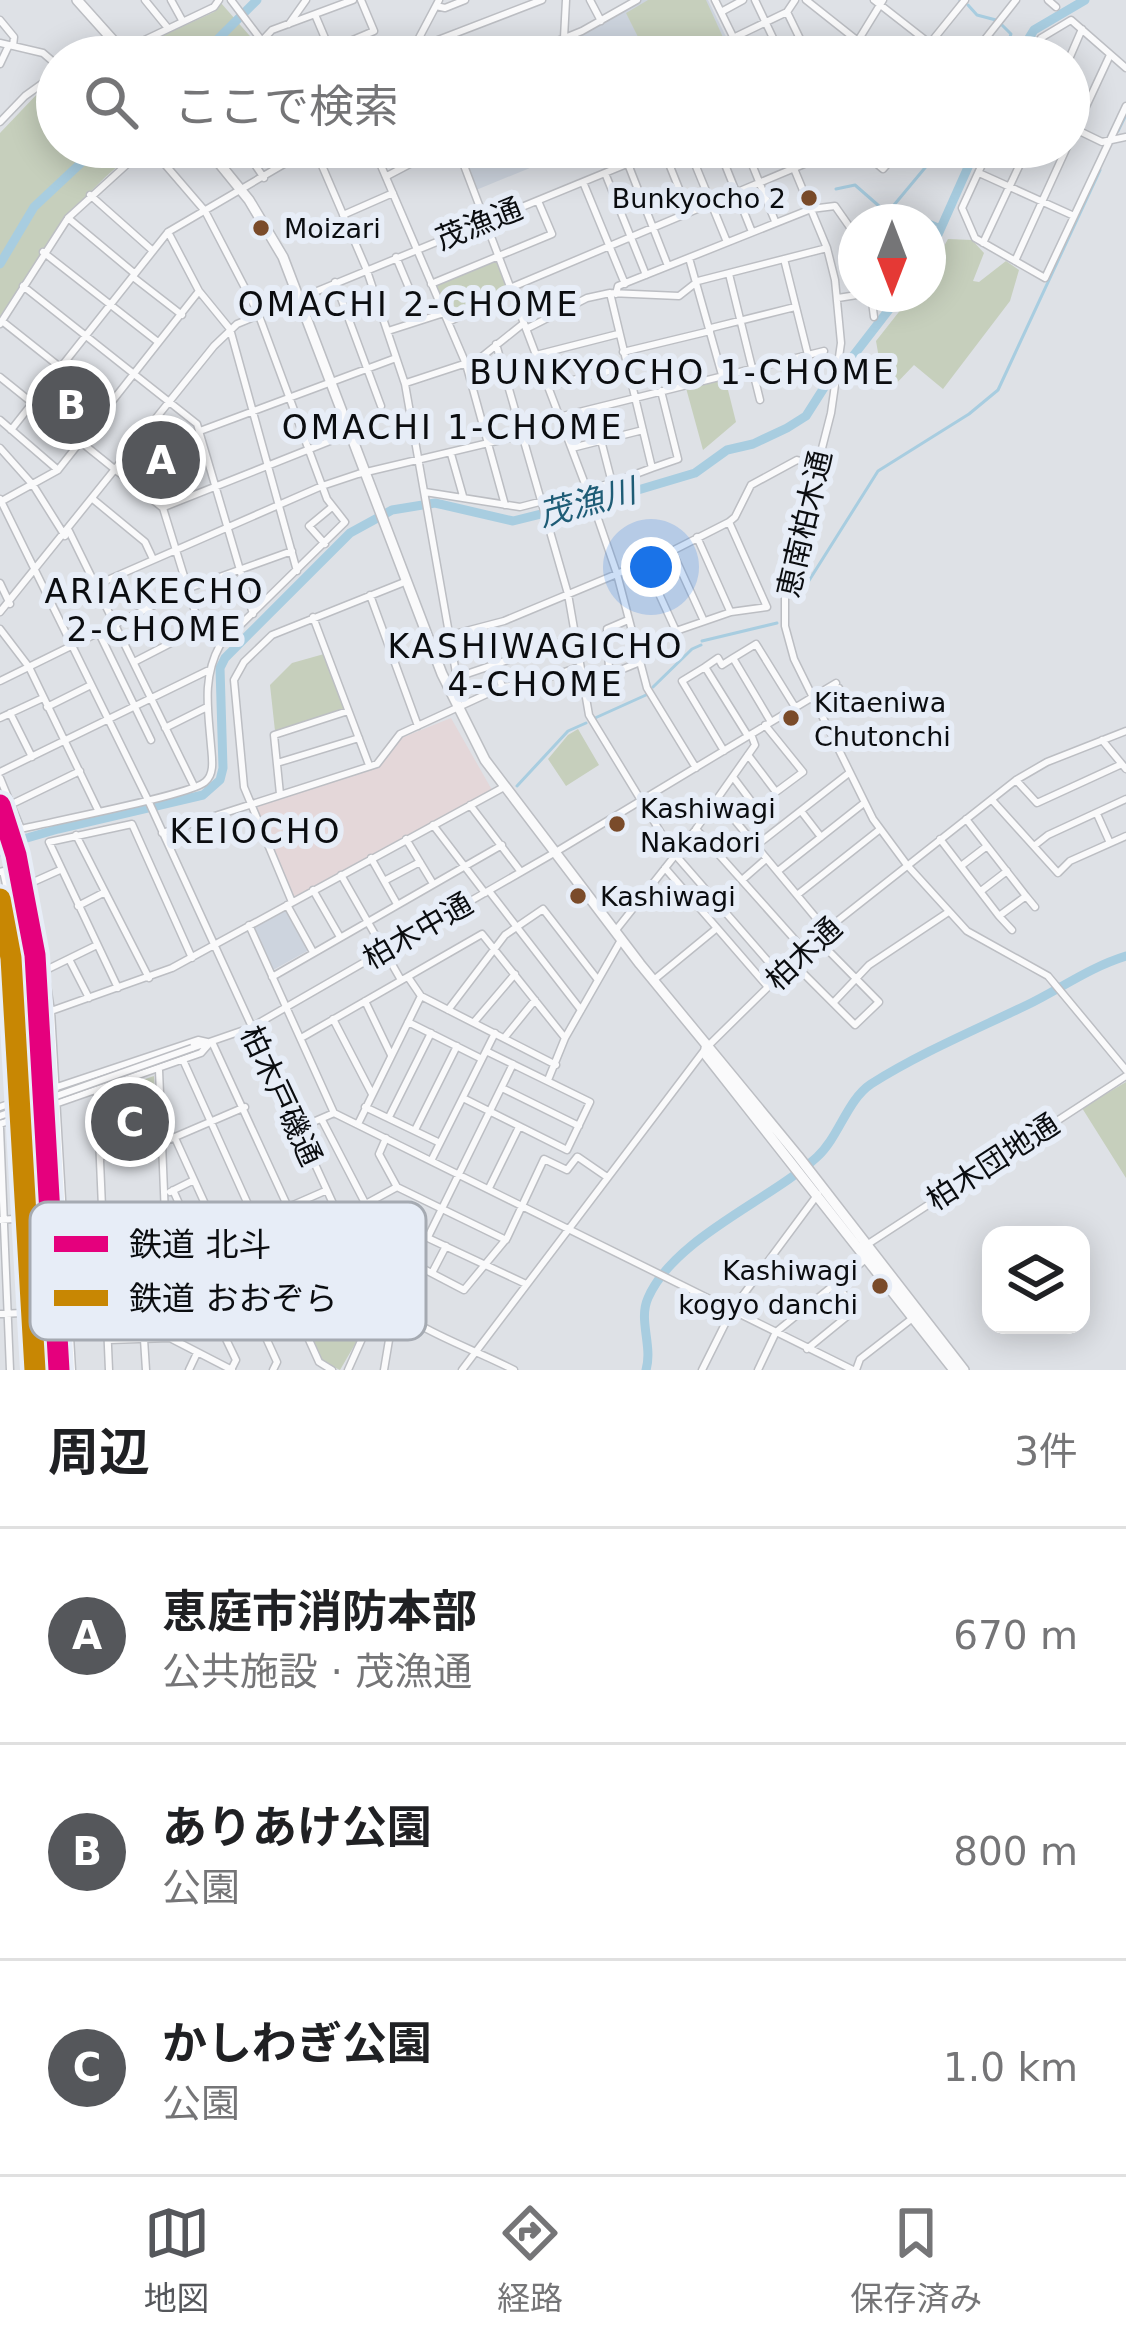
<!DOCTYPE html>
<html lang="ja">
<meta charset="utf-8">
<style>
body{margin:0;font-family:"DejaVu Sans","Noto Sans JP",sans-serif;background:#f6f6f6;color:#202124}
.controls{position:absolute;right:36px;bottom:36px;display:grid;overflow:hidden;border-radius:24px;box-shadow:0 6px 30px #0003}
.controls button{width:108px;height:108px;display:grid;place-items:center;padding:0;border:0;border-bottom:3px solid #e0e0e0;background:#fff;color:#202124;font:60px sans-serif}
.compass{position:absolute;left:838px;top:204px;width:108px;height:108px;border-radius:50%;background:#fff;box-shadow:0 6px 30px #0003;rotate:180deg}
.you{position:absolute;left:651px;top:567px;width:42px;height:42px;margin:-30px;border:9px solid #fff;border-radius:50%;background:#1a73e8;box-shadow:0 0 0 18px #1a73e833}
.badge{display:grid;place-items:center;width:78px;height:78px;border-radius:50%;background:#55575b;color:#fff;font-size:39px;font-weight:700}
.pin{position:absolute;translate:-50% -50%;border:6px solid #fff;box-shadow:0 3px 12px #0006}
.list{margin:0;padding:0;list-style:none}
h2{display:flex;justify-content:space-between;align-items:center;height:156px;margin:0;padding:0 48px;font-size:51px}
h2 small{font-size:39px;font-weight:400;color:#757577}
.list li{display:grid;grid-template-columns:78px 1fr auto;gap:36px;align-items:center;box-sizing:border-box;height:216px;padding:0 48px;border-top:3px solid #e0e0e0}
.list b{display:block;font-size:45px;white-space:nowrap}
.list p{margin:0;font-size:39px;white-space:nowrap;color:#757577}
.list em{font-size:39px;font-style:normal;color:#757577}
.icon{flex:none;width:66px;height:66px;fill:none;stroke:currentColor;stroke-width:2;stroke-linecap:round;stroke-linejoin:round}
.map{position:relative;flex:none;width:1126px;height:1370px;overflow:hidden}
.search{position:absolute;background:#fff;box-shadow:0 6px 30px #0003;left:36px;right:36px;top:36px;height:132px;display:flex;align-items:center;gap:30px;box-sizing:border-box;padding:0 42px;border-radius:66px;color:#757577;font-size:45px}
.sheet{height:804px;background:#fff}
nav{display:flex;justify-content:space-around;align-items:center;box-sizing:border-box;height:168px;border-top:3px solid #e0e0e0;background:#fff;font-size:33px;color:#757577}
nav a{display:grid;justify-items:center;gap:6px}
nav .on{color:#55575b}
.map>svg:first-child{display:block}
.commercial{fill:#e4d7d9}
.built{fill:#cdd4de}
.green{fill:#c6cfbc}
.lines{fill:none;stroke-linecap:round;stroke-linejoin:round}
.stream{stroke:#a8cde0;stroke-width:3}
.river{stroke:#a8cde0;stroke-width:9}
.minor-casing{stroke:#bcbec3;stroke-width:9}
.major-casing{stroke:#bcbec3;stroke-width:12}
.minor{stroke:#fafafb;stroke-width:6}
.major{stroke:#fafafb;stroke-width:9}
.minor-bridge-casing{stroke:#bcbec3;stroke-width:9;stroke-linecap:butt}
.minor-bridge{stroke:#fafafb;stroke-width:6}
.rail-1-casing{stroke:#e7edf7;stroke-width:30}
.rail-2-casing{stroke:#e7edf7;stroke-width:30}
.rail-1{stroke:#e5007d;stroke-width:21}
.rail-2{stroke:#c88703;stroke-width:21}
.bus-dot{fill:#7a4b2a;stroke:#e7edf7;stroke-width:4.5}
.labels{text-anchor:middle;stroke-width:12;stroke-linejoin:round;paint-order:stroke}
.bus-label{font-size:27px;fill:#0b0d10;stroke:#e7edf7;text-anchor:start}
.street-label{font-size:30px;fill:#0b0d10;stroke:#e7edf7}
.neighbourhood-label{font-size:33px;letter-spacing:3px;fill:#0b0d10;stroke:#e7edf7}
.water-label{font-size:33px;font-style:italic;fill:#1e5c76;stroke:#e7edf7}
.key{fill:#e7edf7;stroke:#a5aab2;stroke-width:3}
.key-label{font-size:33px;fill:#0b0d10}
</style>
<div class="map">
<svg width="1126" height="1370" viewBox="0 0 1126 1370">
<rect width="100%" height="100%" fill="#dee1e6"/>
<!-- commercial -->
<path class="commercial" d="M451,718L492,790L294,897L255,805L378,767L401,738Z"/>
<!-- built -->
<path class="built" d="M641,0H708L736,57H529L571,39Z
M460,147H581L476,190Z
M286,910L309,950L273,970L252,928Z"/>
<!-- green -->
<path class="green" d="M648,0H706L732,57H648L626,13Z
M221,3L256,43L241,57H116L214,12Z
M57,83V147H142C78,193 39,253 0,320V133L40,91Z
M948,239L972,240L984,253L973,281L979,282L1006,261L1019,270L1010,301L943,389L914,365L891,389L884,387L876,341L913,294H928V275Z
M495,259L509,292L450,318L435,284Z
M62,372L105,407L81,438L37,404Z
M725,378L736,422L703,450L686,388Z
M324,654L344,710L275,731L270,685L292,663Z
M578,729L599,765L566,786L548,759L568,735Z
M154,1076L158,1150L105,1152L101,1094Z
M1126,1082V1178L1082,1108Z
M334,1310L365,1327L340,1370L322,1361L306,1324Z"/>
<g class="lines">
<!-- stream -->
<path class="stream" d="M960,0V1
M968,5L977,15L996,20
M1002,25L1011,34L1003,57
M1118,131L1126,115
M836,189L855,185L887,213L917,216L943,227
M889,211L934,157L937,147
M798,598L878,471L969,414L998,390L1100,170
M702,641L777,623
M653,687L692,649L701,645
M595,718L646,695
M517,786L568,731L586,723"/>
<!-- river -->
<path class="river" d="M200,57L257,0
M1017,57L1034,30L1085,0
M928,257L977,147
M0,264L34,207L98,147
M850,360L901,294
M0,852L20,840L58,829L203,795L220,780L223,768L220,668L225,658L350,533L392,510L435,503L513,521L638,490L695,473L727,450L753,444L787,428L806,416L827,383
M646,1370C653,1346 638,1320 648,1298C674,1238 769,1201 817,1157C839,1137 847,1100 871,1084C920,1053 975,1030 1027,1005C1060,989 1090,967 1126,956"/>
<defs>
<path id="minor" d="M145,0L167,27
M171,0L182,20
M231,0L274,57
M590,0L601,21
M715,0L743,57
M755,0L782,57
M806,0L878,57
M874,0L947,57
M1048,0L1056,7
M436,6L445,8L465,0
M721,12L743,0
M787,12L802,43L819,57
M316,17L333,57
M0,20L14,37L13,46
M289,24L306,0
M564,38L566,0
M733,38L787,12L795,0
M0,43L43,53L57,65
M416,44L421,57
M132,46L214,7L219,0
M247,57L272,30L353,0
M313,57L374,31L361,0
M409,57L439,0
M449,57L438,40L542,0
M518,57L582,31L637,0
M848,57L883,0
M919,57L965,0
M971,57L1016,0
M1032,57L1041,38L1071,20L1126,68
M1069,59L1082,29
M0,64L9,45
M0,122L25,96L57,73
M1069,126L1102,142L1126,137
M1069,143L1110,55
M243,147L264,178
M314,147L366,268L405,384L456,673L448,687
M373,147L466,364L505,505
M457,147L596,513L617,574L647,688L696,768
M688,147L727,242
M718,147L752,232
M745,147L775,221
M785,147L827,248L835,280L841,343L831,413L785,593V626L794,659L873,819L907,865L967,931L1048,976L1126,1070
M857,147L883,169L902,147
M990,147L962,208L975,238L1045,278L1126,106
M663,149L688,211
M628,164L668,266
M605,173L646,275
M979,173L1074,216
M387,176L442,147
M583,182L625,284
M90,195L153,251
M343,215L393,193
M68,218L134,273
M168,232L199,291L230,329L297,571
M983,243L1028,147
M43,252L158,342
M396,257L422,319
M689,258L722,375
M784,259L814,379
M1015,261L1067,147
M729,274L760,400
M133,277L182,315
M335,282L381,406
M431,284L552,234L538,201
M23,286L197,424L253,614
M510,288L804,164L825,147
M610,293L652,468L612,483
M616,294L618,286L811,209L835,206L856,236
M871,294L874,317
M838,298L863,294
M2,321L109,406
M448,322L512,293
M0,324L68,218L146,147
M711,328L795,307
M526,329L587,298L610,293L679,296L698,281L827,248
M388,331L444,313
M496,344L568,594L589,715L672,851L780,975
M623,352L710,331
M536,355L618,334
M0,377L163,508L200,628L220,645
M406,383L479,359L524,323
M548,386L626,367
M559,417L824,351
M0,420L58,470
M11,430L168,232L313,147
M200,431L396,358
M0,448L33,485L65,536
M572,448L643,430
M451,454L463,496
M652,468L678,459L661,391
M425,492L520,507L612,483L593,409
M0,499L147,798L369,1282C400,1327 467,1345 514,1370
M94,500L145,542L153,559
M0,502L58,470L199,291
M164,507L350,433
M69,531L194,786
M697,537L730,611
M325,544L309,526L332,507
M672,551L703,619
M645,563L676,631L731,612L767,607L729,522
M0,583L10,604
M96,585L322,486L358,474L522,435
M370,595L418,726
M0,612L214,346L237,324L668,147
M313,617L369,765
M628,620L607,629L609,669L613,673L640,662
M0,629L29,667L98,810
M99,633L151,740
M447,636L504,621L672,551L729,522L735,517L751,485L797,460L817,466
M134,662L200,628
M496,665L502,687L532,683L579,667
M705,667L718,658L722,665L733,658
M455,678L575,637
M0,681L189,588L292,551
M816,698L839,688
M47,707L91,685
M10,713L32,757
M0,718L43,698
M771,722L733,658L756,644L795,707
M165,728L207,707
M1102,740L1126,769
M724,751L682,681L705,667L748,736
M748,755L776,792L803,772L765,725
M277,763L359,738
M0,772L207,671
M733,777L763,817
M0,778L21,829C50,822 190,795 205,782C215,774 212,758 211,746C208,709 202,678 220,645L345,522L327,499L258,313L205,211L150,147
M1016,780L1037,803L1122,764
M280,794L274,735L348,711
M718,800L826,930
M992,800L1058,873L1070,861L1126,836
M10,805L80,771
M470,805L521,872
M801,811L821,837
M1097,814L1110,843
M433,825L485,893
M696,829L805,951
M162,833L377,764L400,734L502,687
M76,835L149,978
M406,839L432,882
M940,839L999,916L1026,896L966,819
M757,845L849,773
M1034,846L1048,835L1126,799
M371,858L397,904
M961,866L987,846
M665,868L768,987
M60,870L31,883L51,1011L72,1370
M778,871L864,803
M0,872L3,871L14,920L27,1015
M341,875L401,980
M742,880L766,859
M384,881L420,862
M313,890L340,937
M489,891L581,1010
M981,891L1007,871
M797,895L879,830
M1026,896L1035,907
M292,902L244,787L234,680L244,662L272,635L407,581
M287,905L313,952
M78,906L105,892
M999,916L1012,930
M249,925L334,1113
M616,930L696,829L755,745L751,734
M0,933L4,939L16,934
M69,959L89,998
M793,963L855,1025L879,1002L817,939
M46,970L97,945
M272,977L502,845
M408,977L421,996
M655,979L717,928
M118,988L49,842L132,824L192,958
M365,1001L391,1055
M833,1003L869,965L947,913
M448,1010L505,935L543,909L598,980
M23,1016L30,1043L46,1370
M333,1019L372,1094
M475,1021L515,974
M408,1022L482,1059
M0,1023L51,1011L172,968L504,787
M505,1037L535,1000
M301,1038L482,934L565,1038
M212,1042L333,1305L390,1334L384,1370
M192,1048L250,1028L554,853L836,683
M486,1051L590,1102L567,1150
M183,1060L319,1362L332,1370
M159,1070L170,1338
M548,1080L565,1038L621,940
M57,1087L198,1040L207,1042
M502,1088L579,1126
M97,1091L109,1370
M463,1098L567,1150
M58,1103L201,1053L208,1045
M0,1107L32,1096
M365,1107L440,1143
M389,1117L431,1033
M322,1120L392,1255
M0,1124L33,1113
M358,1124L421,996L556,1065
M0,1128L10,1370
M297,1129L334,1113L853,1370
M415,1130L457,1046
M175,1138L277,1362L273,1370
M386,1138L379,1154L397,1187L506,1240
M161,1143L245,1107
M101,1156L161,1153
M578,1157L607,1177
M431,1161L495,1033
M489,1188L519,1127
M173,1190L198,1246
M170,1192L194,1180
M364,1205L397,1187
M0,1220L39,1217
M381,1232L398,1224L526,1284
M428,1237L513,1064
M868,1244L1126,1076
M68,1267L165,1261L325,1191
M362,1270L395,1254L464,1290L507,1238L544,1159L567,1170L577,1157
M432,1273L446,1246
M167,1293L232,1264
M213,1312L236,1360L232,1368
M0,1314L43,1312
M169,1319L199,1318L247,1297
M412,1319L414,1285L424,1269
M390,1334L401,1314
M266,1336L333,1305
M144,1339L146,1370
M108,1340L170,1338L232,1370
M807,1349L856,1309L836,1284
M189,1370L197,1353
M348,1370L369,1323
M462,1370L706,1048L826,930L1016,780L1047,762L1126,731
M702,1370L732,1310L818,1194
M758,1370L776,1332L866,1259
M856,1370L860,1359L914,1317"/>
<path id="major" d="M77,0L128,57
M206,147L249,200L283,257L442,674L485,760L640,964L798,1156L964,1370
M706,1048V1055L954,1370"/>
</defs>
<!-- minor casing -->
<use href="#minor" class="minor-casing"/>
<!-- major casing -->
<use href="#major" class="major-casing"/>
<!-- minor -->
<use href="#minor" class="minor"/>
<!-- major -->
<use href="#major" class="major"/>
<defs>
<path id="minor-bridge" d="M0,1116L192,1048"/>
</defs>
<!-- minor-bridge casing -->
<use href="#minor-bridge" class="minor-bridge-casing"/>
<!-- minor-bridge -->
<use href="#minor-bridge" class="minor-bridge"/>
<defs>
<path id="rail-1" d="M0,805L16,855L35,955L59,1370"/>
<path id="rail-2" d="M0,899L11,958L35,1370"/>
</defs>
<!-- rail-1 casing -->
<use href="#rail-1" class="rail-1-casing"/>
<!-- rail-2 casing -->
<use href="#rail-2" class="rail-2-casing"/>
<!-- rail-1 -->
<use href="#rail-1" class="rail-1"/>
<!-- rail-2 -->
<use href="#rail-2" class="rail-2"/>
</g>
<!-- markers -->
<g class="bus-dot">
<circle cx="809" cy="198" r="10"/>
<circle cx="261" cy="228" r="10"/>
<circle cx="791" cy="718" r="10"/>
<circle cx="617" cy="824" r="10"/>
<circle cx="578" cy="896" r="10"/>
<circle cx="880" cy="1286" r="10"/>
</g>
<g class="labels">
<!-- bus labels -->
<g class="bus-label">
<text x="786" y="208" text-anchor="end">Bunkyocho 2</text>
<text x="284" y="238">Moizari</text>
<text x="814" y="712">Kitaeniwa<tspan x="814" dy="34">Chutonchi</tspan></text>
<text x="640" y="818">Kashiwagi<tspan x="640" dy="34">Nakadori</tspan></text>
<text x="600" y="906">Kashiwagi</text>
<text x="858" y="1280" text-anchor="end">Kashiwagi<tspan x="858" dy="34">kogyo danchi</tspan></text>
</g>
<!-- street labels -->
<g class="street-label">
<text transform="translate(479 224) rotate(-22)" y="10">茂漁通</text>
<text transform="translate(805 524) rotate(-77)" y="10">恵南柏木通</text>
<text transform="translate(418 931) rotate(-30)" y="10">柏木中通</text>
<text transform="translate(804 954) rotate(-43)" y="10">柏木通</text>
<text transform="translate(281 1096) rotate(65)" y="10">柏木戸磯通</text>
<text transform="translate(993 1162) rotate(-33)" y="10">柏木団地通</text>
</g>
<!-- neighbourhood labels -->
<g class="neighbourhood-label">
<text x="409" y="316">OMACHI 2-CHOME</text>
<text x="683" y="384">BUNKYOCHO 1-CHOME</text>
<text x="453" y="439">OMACHI 1-CHOME</text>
<text x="155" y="603">ARIAKECHO<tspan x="155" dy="38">2-CHOME</tspan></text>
<text x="536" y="658">KASHIWAGICHO<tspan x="536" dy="38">4-CHOME</tspan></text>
<text x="256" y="843">KEIOCHO</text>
</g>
<!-- water labels -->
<g class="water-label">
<text transform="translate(587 502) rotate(-15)" y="12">茂漁川</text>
</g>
</g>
<!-- legend -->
<rect x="30" y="1202" width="396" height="138" rx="18" class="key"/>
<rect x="54" y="1236" width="54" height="16" fill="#e5007d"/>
<rect x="54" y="1290" width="54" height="16" fill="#c88703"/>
<g class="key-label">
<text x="129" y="1256">鉄道 北斗</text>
<text x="129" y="1310">鉄道 おおぞら</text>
</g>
</svg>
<div class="controls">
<button><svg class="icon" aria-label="layers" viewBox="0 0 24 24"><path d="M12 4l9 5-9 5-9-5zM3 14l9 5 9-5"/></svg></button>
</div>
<svg class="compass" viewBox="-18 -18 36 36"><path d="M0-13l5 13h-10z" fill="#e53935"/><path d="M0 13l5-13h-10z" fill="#757577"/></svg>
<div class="you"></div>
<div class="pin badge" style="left:161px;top:460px">A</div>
<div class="pin badge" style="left:71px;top:405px">B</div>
<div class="pin badge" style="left:130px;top:1122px">C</div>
<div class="search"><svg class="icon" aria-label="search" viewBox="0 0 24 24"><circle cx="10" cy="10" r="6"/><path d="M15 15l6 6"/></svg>ここで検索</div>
</div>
<section class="sheet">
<h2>周辺<small>3件</small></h2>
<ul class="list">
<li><span class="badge">A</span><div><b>恵庭市消防本部</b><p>公共施設 · 茂漁通</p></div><em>670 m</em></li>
<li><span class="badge">B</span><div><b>ありあけ公園</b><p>公園</p></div><em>800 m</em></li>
<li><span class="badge">C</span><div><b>かしわぎ公園</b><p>公園</p></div><em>1.0 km</em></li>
</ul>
</section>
<nav>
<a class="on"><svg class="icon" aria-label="map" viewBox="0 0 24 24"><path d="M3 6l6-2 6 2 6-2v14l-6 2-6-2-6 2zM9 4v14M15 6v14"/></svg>地図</a>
<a><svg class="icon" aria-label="directions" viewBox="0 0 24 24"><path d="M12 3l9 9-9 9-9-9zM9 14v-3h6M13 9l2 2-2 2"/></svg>経路</a>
<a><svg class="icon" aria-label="saved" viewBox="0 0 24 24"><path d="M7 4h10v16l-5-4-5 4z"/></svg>保存済み</a>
</nav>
